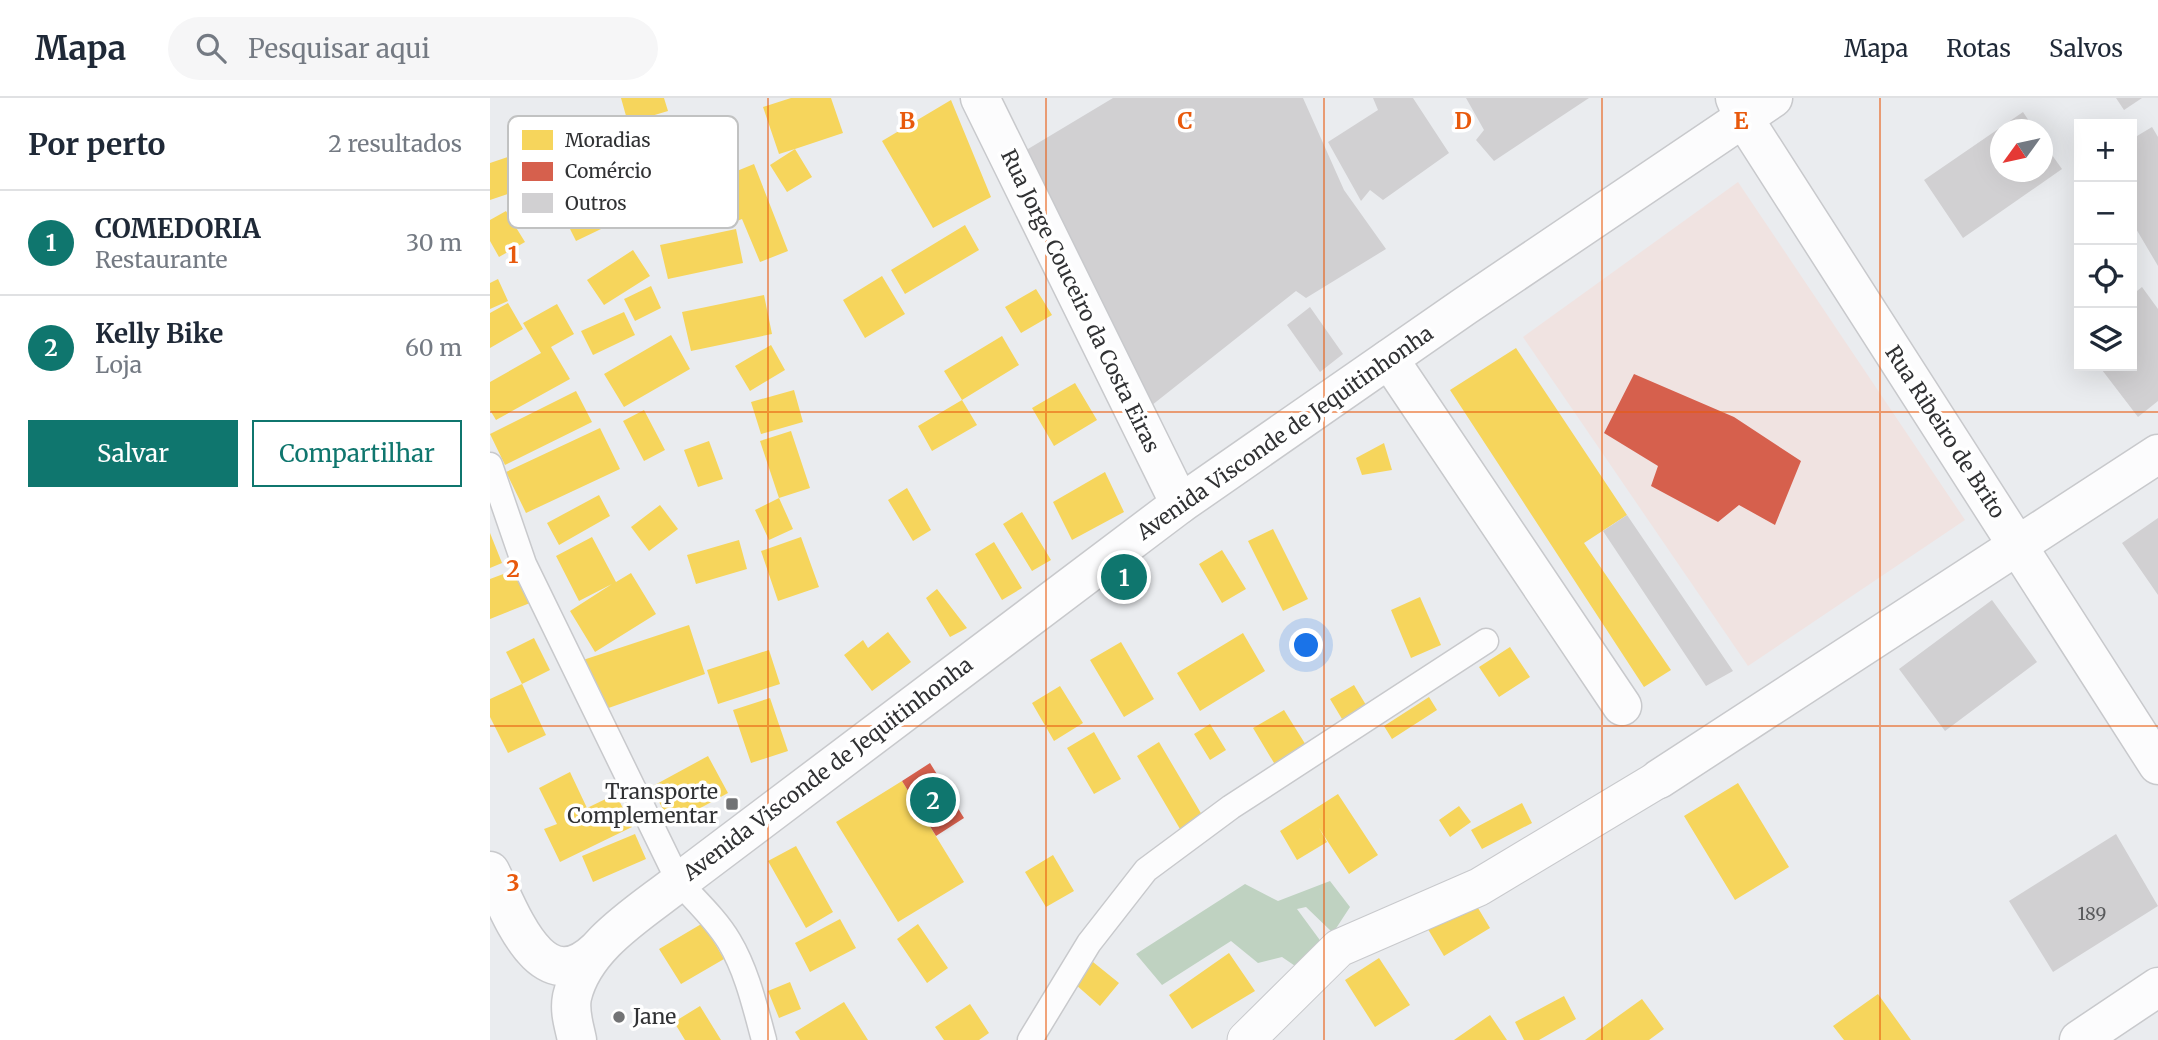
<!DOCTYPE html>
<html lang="pt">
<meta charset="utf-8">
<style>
body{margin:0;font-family:Merriweather,serif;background:#f6f6f7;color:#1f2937}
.controls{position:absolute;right:21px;top:21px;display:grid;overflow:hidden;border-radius:0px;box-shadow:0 7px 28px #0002}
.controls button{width:63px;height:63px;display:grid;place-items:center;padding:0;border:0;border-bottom:2px solid #e0e1e3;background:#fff;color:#1f2937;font:35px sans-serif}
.compass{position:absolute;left:1500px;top:21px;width:63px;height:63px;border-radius:50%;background:#fff;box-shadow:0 7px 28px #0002;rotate:237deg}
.you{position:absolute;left:817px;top:548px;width:24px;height:24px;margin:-18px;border:5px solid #fff;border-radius:50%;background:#1a73e8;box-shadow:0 0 0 10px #1a73e833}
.badge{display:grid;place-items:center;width:46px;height:46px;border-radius:50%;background:#0f766e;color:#fff;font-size:23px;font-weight:700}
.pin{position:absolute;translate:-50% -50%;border:4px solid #fff;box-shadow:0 2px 7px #0006}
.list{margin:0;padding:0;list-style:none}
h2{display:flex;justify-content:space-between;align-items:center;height:91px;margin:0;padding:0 28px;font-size:30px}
h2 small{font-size:23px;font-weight:400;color:#747a83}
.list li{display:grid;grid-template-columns:46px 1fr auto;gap:21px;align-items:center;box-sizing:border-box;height:105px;padding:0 28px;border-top:2px solid #e0e1e3}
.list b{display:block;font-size:26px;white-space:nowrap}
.list p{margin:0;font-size:23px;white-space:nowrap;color:#747a83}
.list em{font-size:23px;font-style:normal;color:#747a83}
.actions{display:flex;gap:14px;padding:21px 28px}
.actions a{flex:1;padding:16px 0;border:2px solid #0f766e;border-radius:0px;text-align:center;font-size:24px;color:#0f766e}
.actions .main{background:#0f766e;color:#fff}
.icon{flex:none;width:38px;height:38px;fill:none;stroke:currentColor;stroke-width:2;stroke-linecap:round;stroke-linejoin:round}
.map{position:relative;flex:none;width:1668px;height:942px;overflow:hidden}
header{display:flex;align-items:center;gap:42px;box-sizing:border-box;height:98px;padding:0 35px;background:#fff;border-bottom:2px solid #e0e1e3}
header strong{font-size:33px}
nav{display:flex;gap:38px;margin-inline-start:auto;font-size:24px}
.search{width:490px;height:63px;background:#f6f6f7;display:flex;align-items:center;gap:18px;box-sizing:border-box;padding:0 24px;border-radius:38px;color:#747a83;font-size:26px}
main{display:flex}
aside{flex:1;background:#fff}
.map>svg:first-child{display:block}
.commercial{fill:#f0e3e1}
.forest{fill:#bfd2c1}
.homes{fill:#f6d55c}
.shops{fill:#d6604d}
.building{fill:#d1d0d2}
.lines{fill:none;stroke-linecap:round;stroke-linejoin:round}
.service-casing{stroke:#c8c9cc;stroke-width:27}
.pedestrian-casing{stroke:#c8c9cc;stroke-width:39}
.minor-casing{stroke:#c8c9cc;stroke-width:41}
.tertiary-casing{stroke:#c8c9cc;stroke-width:41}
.primary-casing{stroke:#c8c9cc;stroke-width:41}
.service{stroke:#fcfcfd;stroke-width:24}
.pedestrian{stroke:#fcfcfd;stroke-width:37}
.minor{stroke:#fcfcfd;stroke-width:38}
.tertiary{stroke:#fcfcfd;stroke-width:38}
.primary{stroke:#fcfcfd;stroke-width:38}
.grid{fill:none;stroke:#e8590c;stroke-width:2;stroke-opacity:0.55}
.poi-dot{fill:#727375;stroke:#fff;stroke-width:2.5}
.labels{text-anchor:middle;stroke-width:7;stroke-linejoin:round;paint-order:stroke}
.number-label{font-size:18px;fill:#595a5c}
.street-label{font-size:21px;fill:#313234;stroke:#fff}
.poi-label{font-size:21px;fill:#313234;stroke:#fff;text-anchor:end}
.key{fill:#fff;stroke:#c1c2c2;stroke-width:2}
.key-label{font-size:19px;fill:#313234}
.grid-label{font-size:23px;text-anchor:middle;font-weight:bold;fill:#e8590c;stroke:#fff;stroke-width:7;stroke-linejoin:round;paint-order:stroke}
</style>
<header>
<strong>Mapa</strong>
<div class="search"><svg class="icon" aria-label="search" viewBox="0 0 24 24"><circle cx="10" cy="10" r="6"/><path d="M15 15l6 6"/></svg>Pesquisar aqui</div>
<nav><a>Mapa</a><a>Rotas</a><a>Salvos</a></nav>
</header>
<main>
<aside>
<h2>Por perto<small>2 resultados</small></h2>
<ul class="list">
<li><span class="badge">1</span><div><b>COMEDORIA</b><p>Restaurante</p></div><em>30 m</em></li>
<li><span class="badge">2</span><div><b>Kelly Bike</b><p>Loja</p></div><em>60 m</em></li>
</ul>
<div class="actions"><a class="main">Salvar</a><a>Compartilhar</a></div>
</aside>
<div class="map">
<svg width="1668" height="942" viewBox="0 0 1668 942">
<rect width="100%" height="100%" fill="#eaecef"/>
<!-- commercial -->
<path class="commercial" d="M1248,84L1475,422L1258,568L1033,239Z"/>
<!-- forest -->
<path class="forest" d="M840,783L860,809L843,835L816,809L807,811L832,845L811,872L792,859L768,865L741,843L672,887L646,856L755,786L788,803Z"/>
<!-- homes -->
<path class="homes" d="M131,0H174L178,13L138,25Z
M301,0H341L353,35L305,51L322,79L297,94L280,67L305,51L289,56L273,9Z
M461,2L501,99L443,130L392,43Z
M33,54L44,87L0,102V65Z
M264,66L298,153L270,164L252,121L237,127L220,84Z
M67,91L69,120L22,123L35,144L9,159L0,143V122L16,113L22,123L20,95Z
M122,94L134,120L86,143L73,117Z
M475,127L489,152L415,196L401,172Z
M246,131L253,165L178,181L170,147Z
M143,152L160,178L114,207L97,182Z
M392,178L415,216L375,240L353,202Z
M8,181L18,203L0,211V185Z
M161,188L171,210L145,223L134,201Z
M546,191L562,217L531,235L515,209Z
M274,197L282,236L201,253L192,214Z
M18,205L33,231L0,250V215Z
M67,206L84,236L61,249L80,281L6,322L0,312V284L51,255L33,225Z
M134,214L145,237L103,257L91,233Z
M181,237L200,271L134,309L114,276Z
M512,238L529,267L472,302L454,273Z
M281,247L295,272L260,293L245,268Z
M1026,250L1137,417L1094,445L1181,572L1154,589L960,292Z
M585,285L607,322L564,348L542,310Z
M304,292L313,324L271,336L261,304Z
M86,293L102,324L15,367L0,336Z
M472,302L487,327L442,353L428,328Z
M154,312L175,352L154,363L133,323Z
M110,330L130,371L36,415L16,374Z
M301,333L320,390L289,400L270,343Z
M219,343L233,381L208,389L194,352Z
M894,345L902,372L872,377L866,360Z
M615,374L634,414L582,442L563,404Z
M417,390L441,432L423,443L398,402Z
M109,397L120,418L69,447L57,425Z
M289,400L303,431L279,442L265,412Z
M170,407L188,431L159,453L141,429Z
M532,414L561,462L542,473L513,426Z
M783,431L818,501L793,513L758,443Z
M0,435L12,465L0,470Z
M102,439L126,484L141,475L166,516L105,554L80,513L122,486L89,503L66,458Z
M311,439L329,489L288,503L271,453Z
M249,442L257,471L206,486L197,457Z
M504,444L532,490L512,502L485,456Z
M732,452L756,491L732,505L709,466Z
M27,471L40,505L0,521V481Z
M447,491L477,530L460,539L436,500Z
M930,499L951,547L921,560L901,512Z
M199,527L215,576L110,613L93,562Z
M398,534L421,564L382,593L354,557L373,542L378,550Z
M753,535L775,573L710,613L687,575Z
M44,540L60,572L32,586L56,637L18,655L0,619V601L32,586L16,554Z
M631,544L664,601L634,619L600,562Z
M1020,549L1040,579L1009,599L989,569Z
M279,552L290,586L228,606L217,572Z
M864,587L876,607L852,621L840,601Z
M570,588L593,625L564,643L542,605Z
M939,599L947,612L902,641L894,628Z
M280,600L298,653L261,665L243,612Z
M794,612L819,652L787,670L763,630Z
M720,626L736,652L720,662L704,636Z
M604,634L631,681L604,696L577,650Z
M669,644L712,717L690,731L647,658Z
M218,658L238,695L181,726L161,689Z
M80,674L97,710L126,696L142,729L70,764L54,731L67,726L49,690Z
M412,683L474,784L408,824L346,724Z
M1248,685L1299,769L1245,802L1194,718Z
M848,696L888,757L859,776L829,730L837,744L807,762L790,733Z
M1032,705L1042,725L992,751L981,732Z
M969,708L981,724L960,739L949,722Z
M145,736L156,761L103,784L92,758Z
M306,748L343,814L316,830L278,763Z
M563,757L584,793L556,809L535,774Z
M982,800L1000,830L954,858L936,828Z
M350,821L366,850L320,874L305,845Z
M213,825L234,861L191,886L169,851Z
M428,826L458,870L437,885L407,841Z
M739,855L765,893L702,931L679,897Z
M889,860L920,907L885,929L855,882Z
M603,864L629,885L610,908L585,886Z
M300,884L311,911L289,920L278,893Z
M1388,896L1421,942H1354L1343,928Z
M1074,898L1086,921L1049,942H1034L1025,924Z
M1152,901L1174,931L1159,942H1095Z
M354,904L378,942H310L305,934Z
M480,906L499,935L489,942H454L445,929Z
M210,908L231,942H195L184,924Z
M1000,917L1017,942H964Z"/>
<!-- shops -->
<path class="shops" d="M1144,276L1244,319L1311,363L1285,427L1249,407L1228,424L1161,388L1168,368L1114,335Z
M440,665L474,720L446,738L412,683Z"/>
<!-- building -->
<path class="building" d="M623,0H813L854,92L896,151L816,200L806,193L652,315L528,57Z
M883,0H923L959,55L893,102L880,92L871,103L838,44L888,12Z
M976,0H1099L1004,63L986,42L994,32Z
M1626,0H1652L1634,12Z
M1533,14L1545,32H1510V74H1552V43L1572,71L1473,140L1434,82Z
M1662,29L1668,39V168L1642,124V41Z
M1652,189L1668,211V303L1648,319L1609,268H1642V197Z
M820,209L853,256L830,274L797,227Z
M1137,417L1243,573L1216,588L1113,433Z
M1668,420V497L1632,445Z
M1502,502L1547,564L1455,633L1409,571Z
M1626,736L1668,808L1563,874L1519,803Z"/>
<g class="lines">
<defs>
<path id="service" d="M0,367L34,466L189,784C206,803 226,821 239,843C257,873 265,909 274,942
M540,942L599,845L656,772L741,709L996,543"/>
<path id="pedestrian" d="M756,942L849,850L989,789L1169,681"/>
<path id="minor" d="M490,0L690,406
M899,261L1132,608
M1169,681L1668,356"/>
<path id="tertiary" d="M0,773C20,812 50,906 107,852
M87,942C84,927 79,914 82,899C94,847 150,815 189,784L690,406L975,208L1283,0
M1589,942L1668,889"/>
<path id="primary" d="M1245,0L1254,21L1668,667"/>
</defs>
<!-- service casing -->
<use href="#service" class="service-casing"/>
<!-- pedestrian casing -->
<use href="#pedestrian" class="pedestrian-casing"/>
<!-- minor casing -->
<use href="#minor" class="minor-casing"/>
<!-- tertiary casing -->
<use href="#tertiary" class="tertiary-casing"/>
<!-- primary casing -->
<use href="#primary" class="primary-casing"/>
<!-- service -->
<use href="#service" class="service"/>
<!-- pedestrian -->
<use href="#pedestrian" class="pedestrian"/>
<!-- minor -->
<use href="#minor" class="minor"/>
<!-- tertiary -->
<use href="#tertiary" class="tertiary"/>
<!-- primary -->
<use href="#primary" class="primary"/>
</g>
<!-- grid -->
<path class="grid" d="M278,0V942M556,0V942M834,0V942M1112,0V942M1390,0V942M0,314H1668M0,628H1668"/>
<!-- markers -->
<g class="poi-dot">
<rect x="235" y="699" width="14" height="14" rx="3.5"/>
<circle cx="129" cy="919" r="7"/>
</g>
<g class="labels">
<!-- number labels -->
<g class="number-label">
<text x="1602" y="822">189</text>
</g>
<!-- street labels -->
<g class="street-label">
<text transform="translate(590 203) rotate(64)" y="7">Rua Jorge Couceiro da Costa Eiras</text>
<text transform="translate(1455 334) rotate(57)" y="7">Rua Ribeiro de Brito</text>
<text transform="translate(795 335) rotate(-35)" y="7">Avenida Visconde de Jequitinhonha</text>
<text transform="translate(338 671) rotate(-37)" y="7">Avenida Visconde de Jequitinhonha</text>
</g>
<!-- poi labels -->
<g class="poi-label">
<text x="228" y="701">Transporte<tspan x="228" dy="24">Complementar</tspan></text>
<text x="143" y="926" text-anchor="start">Jane</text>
</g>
</g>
<!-- legend -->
<rect x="18" y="18" width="230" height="112" rx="10" class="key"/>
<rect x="32" y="32" width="31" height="20" fill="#f6d55c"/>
<rect x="32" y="64" width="31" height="19" fill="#d6604d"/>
<rect x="32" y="95" width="31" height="20" fill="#d1d0d2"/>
<g class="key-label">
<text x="75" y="49">Moradias</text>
<text x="75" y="80">Comércio</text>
<text x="75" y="112">Outros</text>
</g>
<g class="grid-label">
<text x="417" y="31">B</text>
<text x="695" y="31">C</text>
<text x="973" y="31">D</text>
<text x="1251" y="31">E</text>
<text x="23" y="165">1</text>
<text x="23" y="479">2</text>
<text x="23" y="793">3</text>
</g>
</svg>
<div class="controls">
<button>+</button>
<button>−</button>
<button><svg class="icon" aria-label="locate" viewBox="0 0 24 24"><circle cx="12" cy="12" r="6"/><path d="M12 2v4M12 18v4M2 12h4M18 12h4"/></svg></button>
<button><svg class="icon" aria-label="layers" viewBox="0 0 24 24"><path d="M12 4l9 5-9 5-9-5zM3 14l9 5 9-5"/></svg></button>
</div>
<svg class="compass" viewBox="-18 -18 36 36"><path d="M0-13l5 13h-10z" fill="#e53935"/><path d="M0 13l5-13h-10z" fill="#747a83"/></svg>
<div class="you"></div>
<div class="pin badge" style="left:634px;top:479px">1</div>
<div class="pin badge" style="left:443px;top:702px">2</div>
</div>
</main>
